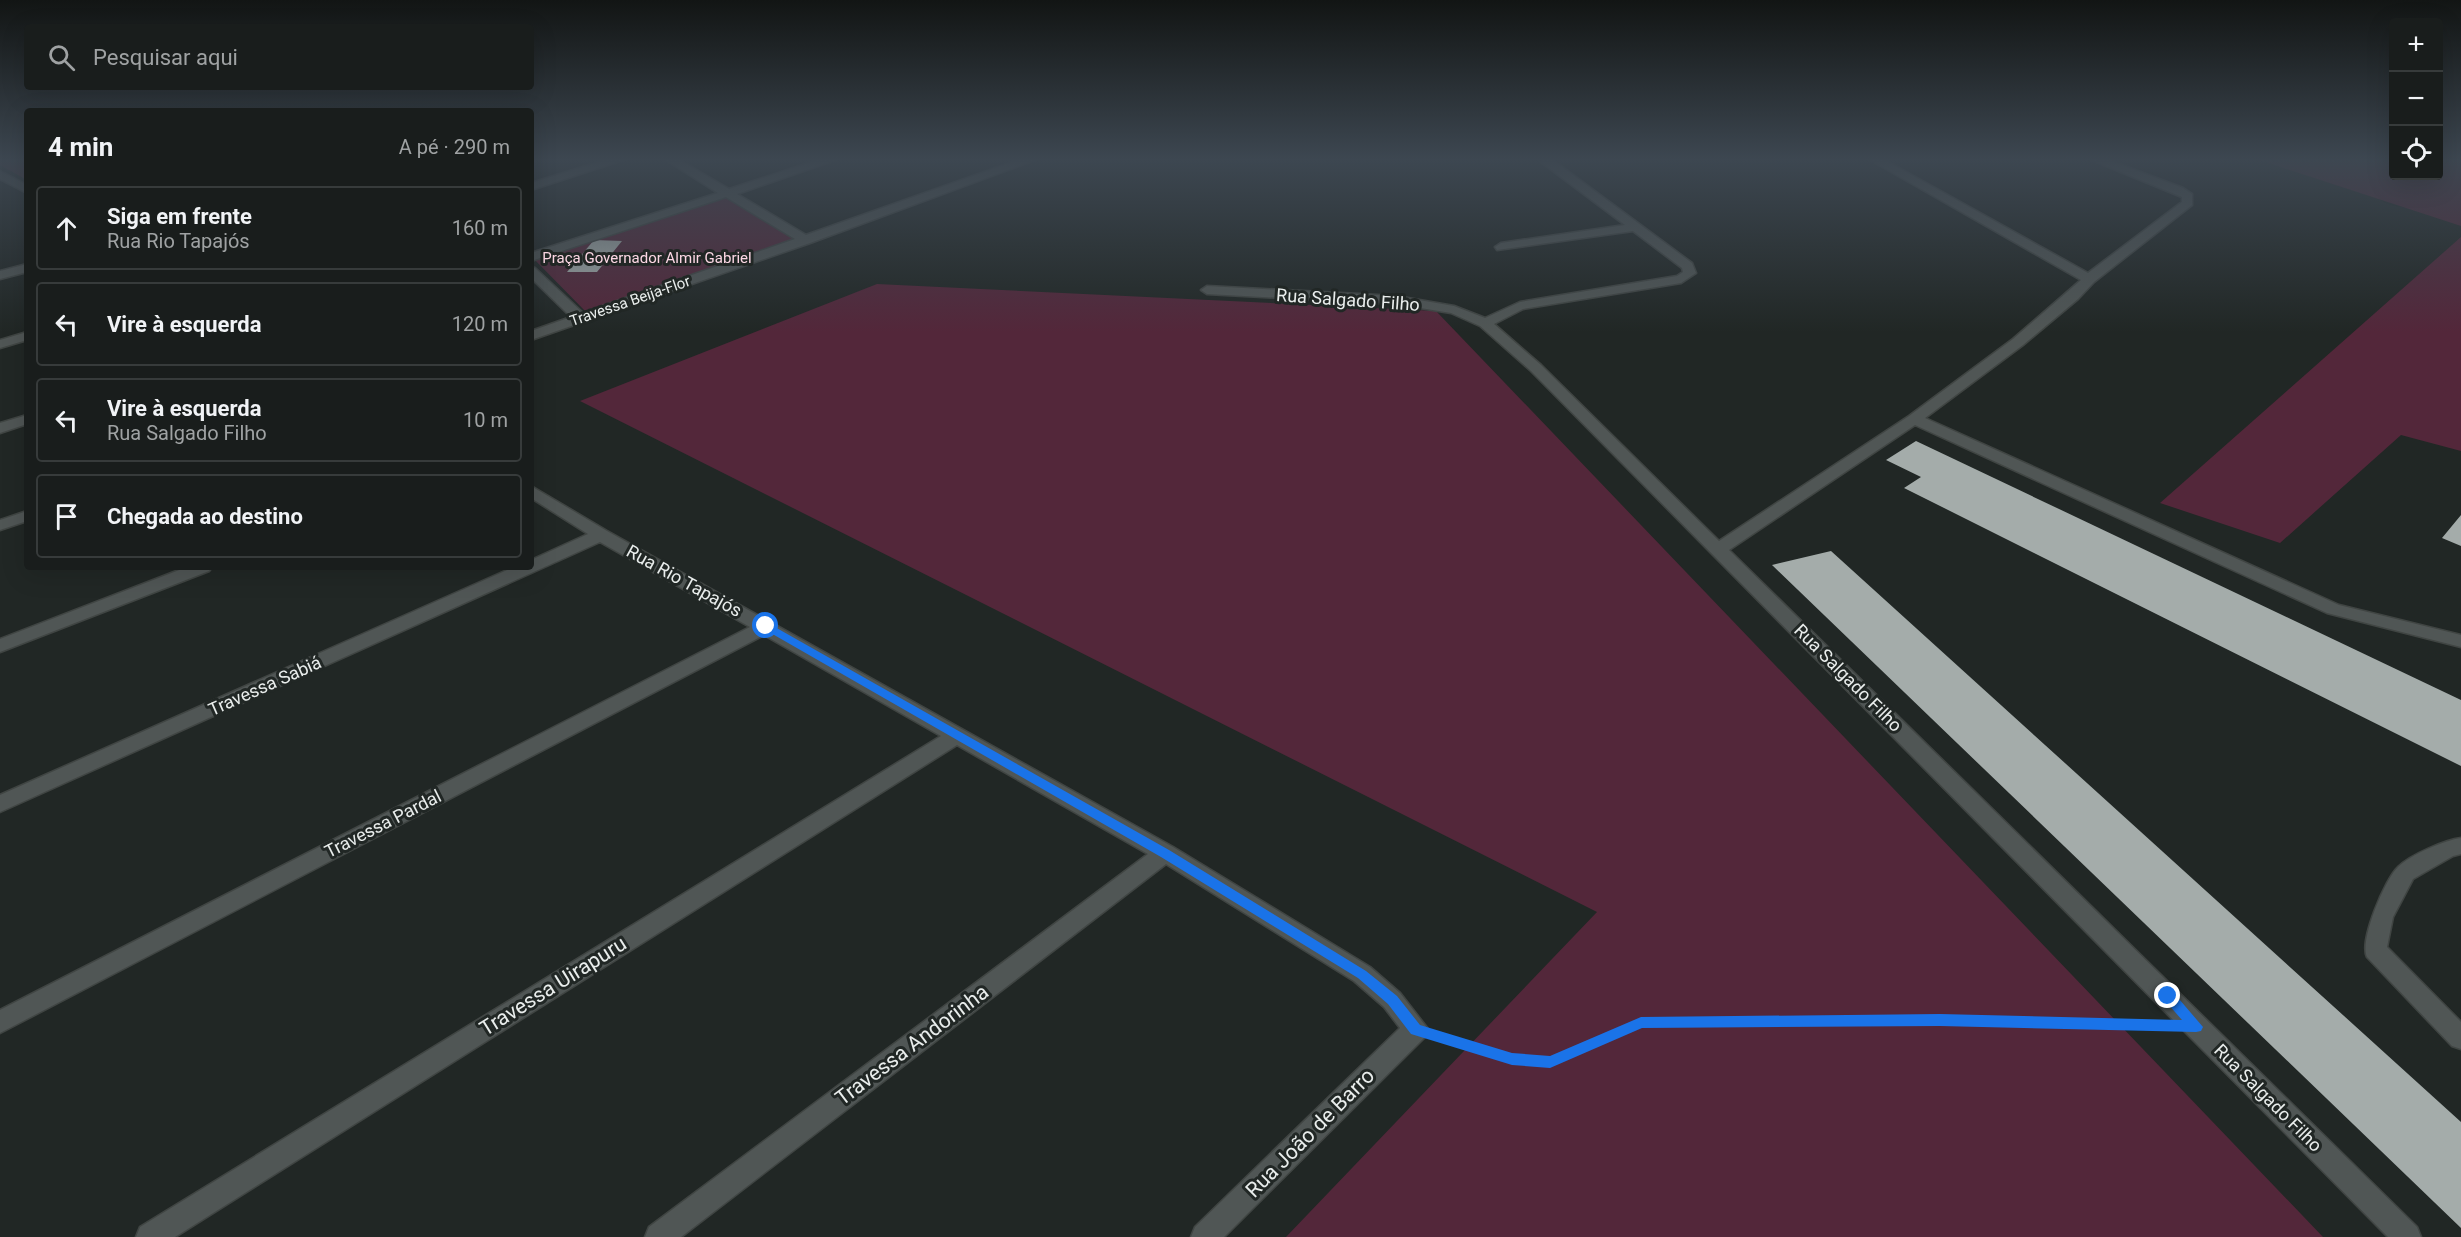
<!DOCTYPE html>
<html lang="pt">
<meta charset="utf-8">
<style>
body{margin:0;font-family:Roboto,sans-serif;background:#222625;color:#f1f3f6}
.controls{position:absolute;right:18px;top:18px;display:grid;overflow:hidden;border-radius:6px;box-shadow:0 6px 24px #0002}
.controls button{width:54px;height:54px;display:grid;place-items:center;padding:0;border:0;border-bottom:2px solid #373b3b;background:#191d1c;color:#f1f3f6;font:30px sans-serif}
.stop{position:absolute;width:18px;height:18px;margin:-14px;border:4px solid #1a73e8;border-radius:50%;background:#fff}
.stop.end{background:#1a73e8;border-color:#fff;box-shadow:0 2px 6px #0008}
.list{margin:0;padding:0;list-style:none}
h2{display:flex;justify-content:space-between;align-items:center;height:78px;margin:0;padding:0 24px;font-size:26px}
h2 small{font-size:20px;font-weight:400;color:#9fa2a3}
.list li{display:grid;grid-template-columns:39px 1fr auto;gap:18px;align-items:center;box-sizing:border-box;height:84px;margin:0 12px 12px;padding:0 12px;border:2px solid #373b3b;border-radius:6px}
.list b{display:block;font-size:22px;white-space:nowrap}
.list p{margin:0;font-size:20px;white-space:nowrap;color:#9fa2a3}
.list em{font-size:20px;font-style:normal;color:#9fa2a3}
.icon{flex:none;width:33px;height:33px;fill:none;stroke:currentColor;stroke-width:2;stroke-linecap:round;stroke-linejoin:round}
.map{position:relative;flex:none;width:2461px;height:1237px;overflow:hidden}
.search{position:absolute;background:#191d1c;box-shadow:0 6px 24px #0002;left:24px;top:24px;width:510px;height:66px;display:flex;align-items:center;gap:15px;box-sizing:border-box;padding:0 21px;border-radius:6px;color:#9fa2a3;font-size:22px}
.panel{position:absolute;background:#191d1c;box-shadow:0 6px 24px #0002;left:24px;top:108px;width:510px;height:462px;border-radius:6px}
.map>svg:first-child{display:block}
.green{fill:#53273a}
.building{fill:#a4acaa}
.lines{fill:none;stroke-linecap:round;stroke-linejoin:round}
.minor-casing{stroke:#404543;stroke-width:3}
.path{stroke:#656a68;stroke-width:5;stroke-dasharray:4 4;stroke-linecap:butt}
.minor{fill:#505655;fill-rule:evenodd}
.route{fill:#1a73e8}
.labels{text-anchor:middle;stroke-width:6;stroke-linejoin:round;paint-order:stroke}
.far-park-label{font-size:15px;fill:#fcd7e4;stroke:#212725}
.far-street-label{font-size:15px;fill:#e9edec;stroke:#212725}
.street-label{font-size:18px;fill:#e9edec;stroke:#212725}
.near-street-label{font-size:21px;fill:#e9edec;stroke:#212725}
</style>
<div class="map">
<svg width="2461" height="1237" viewBox="0 0 2461 1237">
<rect width="100%" height="100%" fill="#212725"/>
<!-- green -->
<path class="green" d="M0,158H27V180L0,165Z
M2253,158H2393L2394,176H2438L2439,158H2461V226Z
M725,192L808,238L723,268L658,296L588,314L531,256Z
M2461,237V451L2401,435L2280,543L2160,503Z
M877,284L1436,311L2323,1237H1286L1597,912L580,401Z"/>
<!-- building -->
<path class="building" d="M594,240L622,241L597,272H567Z
M1916,441L2461,700V766L1904,488L1921,477L1886,460Z
M2461,515V546L2442,538Z
M1831,551L2461,1122V1228L1772,565Z"/>
<g class="lines">
<defs>
<path id="minor" d="M612,158H629L531,190V183Z
M663,158H676L729,189L824,158H841L737,194L806,235L1024,158H1040L810,243L531,340V331L571,317L531,278V267L535,268L583,313L795,239L726,197L531,261V253L718,193Z
M1541,158H1550L1692,263L1696,273L1681,283L1523,309L1494,324L1541,365L1719,541L1909,416L2013,339L2081,280L1867,158H1881L2088,273L2182,202V197L2087,158H2103L2183,188L2192,194V205L2094,282L2078,299L2023,345L1925,418L2339,605L2461,635V647L2327,613L1915,425L1729,550L2417,1227L2421,1237H2388L1531,371L1480,326L1451,313L1396,304L1207,294L1201,290L1207,286L1396,296L1454,306L1485,318L1520,302L1677,276L1683,272L1682,268L1633,231L1497,250L1495,247L1501,243L1625,225L1541,162Z
M0,171L27,185V193L0,179Z
M27,264V272L0,279V271Z
M27,332V340L0,348V340Z
M27,415V424L0,433V423Z
M531,486L607,531L1173,847L1370,967L1400,993L1428,1029L1425,1037L1224,1237H1191L1195,1227L1400,1028L1384,1007L1354,981L1166,864L681,1237H645L649,1227L1148,854L957,745L175,1237H136L140,1227L941,736L764,635L0,1033V1010L750,627L600,542L0,812V795L514,567H531V560L588,534L531,498Z
M27,511V521L0,530V520Z
M187,567H212L209,571L0,652V639Z
M2461,838V854L2453,856L2413,879L2393,917L2387,947L2461,1022V1049L2452,1046L2367,957C2359,941 2385,879 2398,867C2410,855 2445,840 2461,838Z"/>
</defs>
<!-- minor casing -->
<use href="#minor" class="minor-casing"/>
<!-- path -->
<path class="path" d="M1441,1037L1512,1059L1550,1062L1641,1023L1939,1020L2156,1026"/>
<!-- minor -->
<use href="#minor" class="minor"/>
</g>
<!-- sky -->
<linearGradient id="sky" x2="0" y2="1"><stop stop-color="#121514"/><stop offset="0.48" stop-color="#3d4751"/><stop offset="1" stop-color="#3d4751" stop-opacity="0"/></linearGradient>
<rect width="2461" height="332" fill="url(#sky)"/>
<!-- route -->
<path class="route" d="M766,622L1169,850L1366,971L1397,996L1420,1025L1512,1053L1550,1056L1641,1017L1940,1014L2182,1020L2161,996L2168,991L2173,992L2203,1027L2201,1031L2196,1032L1940,1026L1642,1028L1550,1068L1512,1065L1411,1034L1388,1004L1358,978L1161,857L762,628V623Z"/>
<g class="labels">
<!-- far-park labels -->
<g class="far-park-label">
<text x="647" y="263">Praça Governador Almir Gabriel</text>
</g>
<!-- far-street labels -->
<g class="far-street-label">
<text transform="translate(630 301) rotate(-19)" y="5">Travessa Beija-Flor</text>
</g>
<!-- street labels -->
<g class="street-label">
<text transform="translate(1348 300) rotate(4)" y="6">Rua Salgado Filho</text>
<text transform="translate(684 581) rotate(29)" y="6">Rua Rio Tapajós</text>
<text transform="translate(1848 678) rotate(45)" y="6">Rua Salgado Filho</text>
<text transform="translate(265 686) rotate(-24)" y="6">Travessa Sabiá</text>
<text transform="translate(383 824) rotate(-27)" y="6">Travessa Pardal</text>
<text transform="translate(2268 1098) rotate(45)" y="6">Rua Salgado Filho</text>
</g>
<!-- near-street labels -->
<g class="near-street-label">
<text transform="translate(553 986) rotate(-32)" y="7">Travessa Uirapuru</text>
<text transform="translate(912 1045) rotate(-37)" y="7">Travessa Andorinha</text>
<text transform="translate(1310 1133) rotate(-45)" y="7">Rua João de Barro</text>
</g>
</g>
</svg>
<div class="controls">
<button>+</button>
<button>−</button>
<button><svg class="icon" aria-label="locate" viewBox="0 0 24 24"><circle cx="12" cy="12" r="6"/><path d="M12 2v4M12 18v4M2 12h4M18 12h4"/></svg></button>
</div>
<div class="stop" style="left:766px;top:626px"></div>
<div class="stop end" style="left:2168px;top:996px"></div>
<div class="search"><svg class="icon" aria-label="search" viewBox="0 0 24 24"><circle cx="10" cy="10" r="6"/><path d="M15 15l6 6"/></svg>Pesquisar aqui</div>
<section class="panel">
<h2>4 min<small>A pé · 290 m</small></h2>
<ul class="list">
<li><svg class="icon" aria-label="ahead" viewBox="0 0 24 24"><path d="M12 20V5M6 11l6-6 6 6"/></svg><div><b>Siga em frente</b><p>Rua Rio Tapajós</p></div><em>160 m</em></li>
<li><svg class="icon" aria-label="left" viewBox="0 0 24 24"><path d="M17 20v-9H6M10 6l-5 5 5 5"/></svg><div><b>Vire à esquerda</b></div><em>120 m</em></li>
<li><svg class="icon" aria-label="left" viewBox="0 0 24 24"><path d="M17 20v-9H6M10 6l-5 5 5 5"/></svg><div><b>Vire à esquerda</b><p>Rua Salgado Filho</p></div><em>10 m</em></li>
<li><svg class="icon" aria-label="arrive" viewBox="0 0 24 24"><path d="M6 21V4h12l-3 4 3 4H6"/></svg><div><b>Chegada ao destino</b></div></li>
</ul>
</section>
</div>
